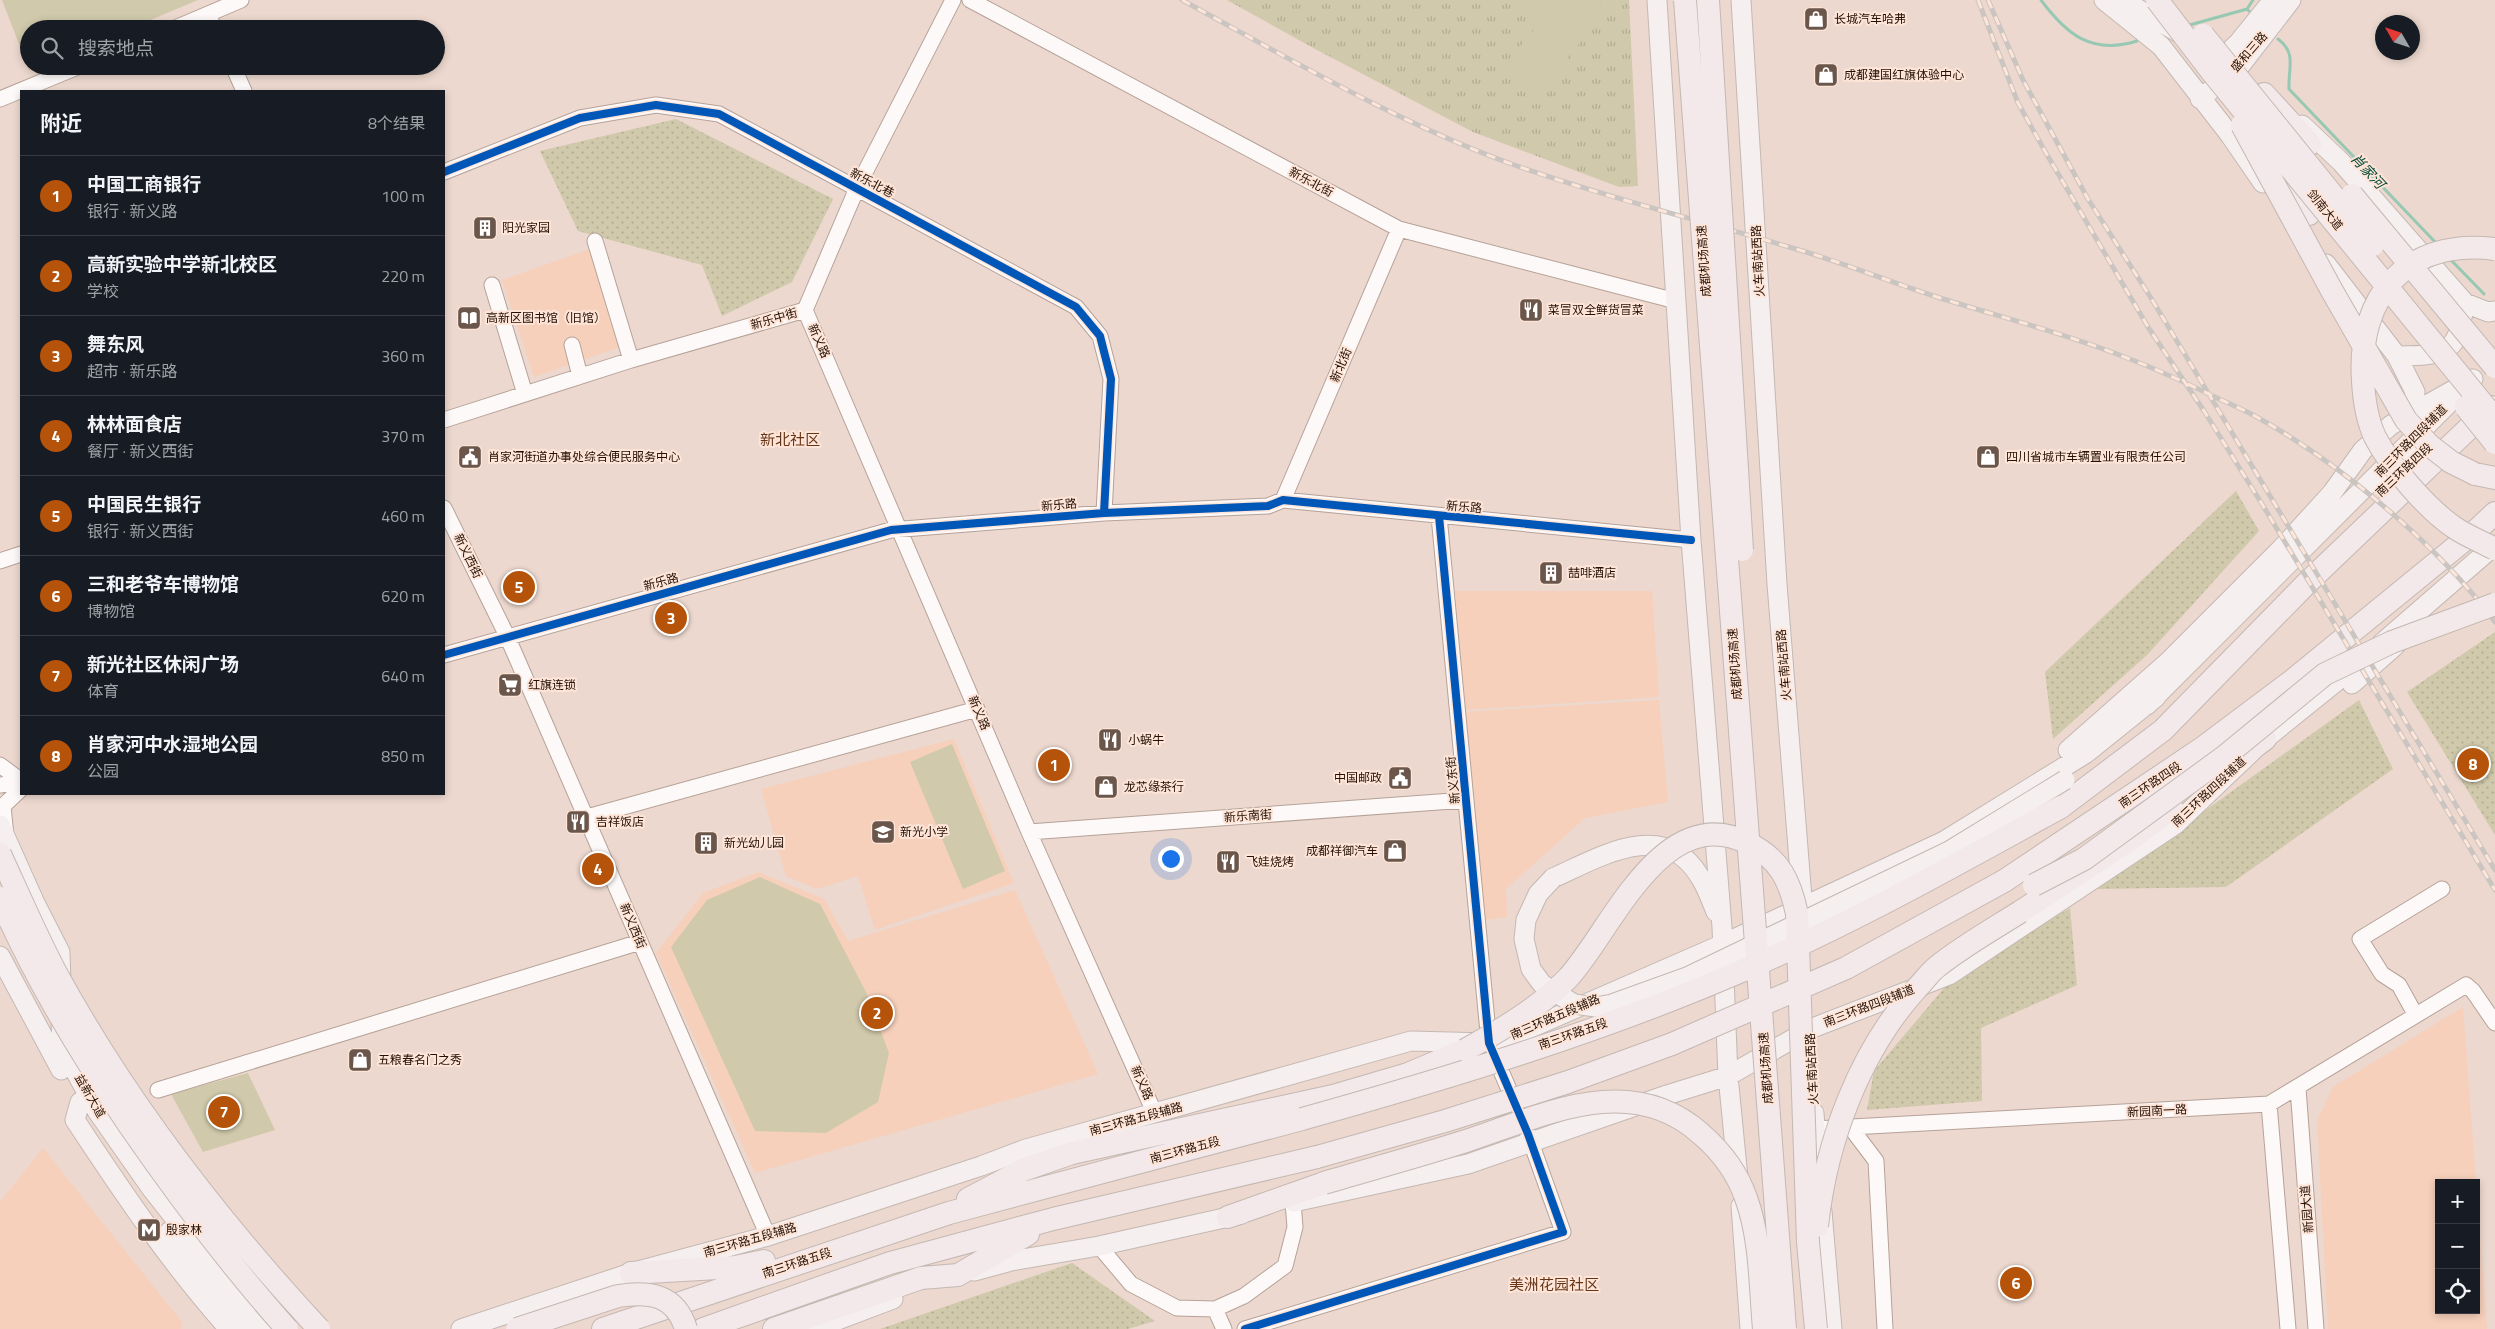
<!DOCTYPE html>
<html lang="zh">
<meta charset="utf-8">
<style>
body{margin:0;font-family:"Titillium Web","Noto Sans SC",sans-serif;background:#20242c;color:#f1f3f6}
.controls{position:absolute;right:15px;bottom:15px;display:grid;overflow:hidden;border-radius:0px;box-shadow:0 2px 8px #0003}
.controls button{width:45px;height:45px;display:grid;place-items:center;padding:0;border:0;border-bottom:1px solid #363941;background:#171b24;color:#f1f3f6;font:25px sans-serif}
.compass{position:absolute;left:2375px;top:15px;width:45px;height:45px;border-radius:50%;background:#171b24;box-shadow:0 2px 8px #0003;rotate:309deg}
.you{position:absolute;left:1170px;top:858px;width:18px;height:18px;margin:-12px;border:4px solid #fff;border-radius:50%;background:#1a73e8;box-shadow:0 0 0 8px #1a73e833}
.badge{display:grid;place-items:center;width:32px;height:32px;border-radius:50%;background:#b45309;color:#fff;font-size:16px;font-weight:700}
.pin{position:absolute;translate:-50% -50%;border:2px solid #fff;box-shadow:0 1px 5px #0006}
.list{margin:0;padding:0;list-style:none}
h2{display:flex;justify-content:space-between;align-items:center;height:65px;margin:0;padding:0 20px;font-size:21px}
h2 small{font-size:16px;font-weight:400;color:#9ea1a6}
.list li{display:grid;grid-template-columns:32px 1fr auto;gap:15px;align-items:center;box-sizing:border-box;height:80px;padding:0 20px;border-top:1px solid #363941}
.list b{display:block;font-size:19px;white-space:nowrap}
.list p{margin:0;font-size:16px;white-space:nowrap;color:#9ea1a6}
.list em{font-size:16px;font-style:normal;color:#9ea1a6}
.icon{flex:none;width:28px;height:28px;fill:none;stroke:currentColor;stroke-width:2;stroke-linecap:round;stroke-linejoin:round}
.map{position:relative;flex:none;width:2495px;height:1329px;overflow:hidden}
.search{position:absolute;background:#171b24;box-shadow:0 2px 8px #0003;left:20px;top:20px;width:425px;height:55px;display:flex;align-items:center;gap:12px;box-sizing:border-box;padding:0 18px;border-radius:28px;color:#9ea1a6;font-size:19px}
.panel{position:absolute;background:#171b24;box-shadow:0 2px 8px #0003;left:20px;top:90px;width:425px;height:705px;border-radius:0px}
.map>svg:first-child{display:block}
.built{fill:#f6d0bb;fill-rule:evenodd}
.grass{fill:url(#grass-tufts)}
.park{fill:url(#park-dots)}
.pitch{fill:#d0c9ab}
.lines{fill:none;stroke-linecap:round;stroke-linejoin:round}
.stream{stroke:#97c8b3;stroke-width:3}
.minor-casing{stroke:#b6a298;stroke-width:17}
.major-casing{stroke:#c4b8b2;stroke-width:21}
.highway-casing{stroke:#c4b8b2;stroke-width:24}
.minor{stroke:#fcf9f8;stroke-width:15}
.major{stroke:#f6efef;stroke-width:19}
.highway{stroke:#f3e8ea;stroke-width:22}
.rail-casing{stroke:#cbc5c2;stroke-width:5}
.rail{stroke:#fee5d8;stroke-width:3;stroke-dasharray:9;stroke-linecap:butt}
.major-bridge-casing{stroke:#c4b8b2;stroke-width:21;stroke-linecap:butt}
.highway-bridge-casing{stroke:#c4b8b2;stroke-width:24;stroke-linecap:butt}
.major-bridge{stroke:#f6efef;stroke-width:19}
.highway-bridge{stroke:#f3e8ea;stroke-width:22}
.cycleway-casing{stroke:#fee5d8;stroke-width:11}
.cycleway{stroke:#0057b8;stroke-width:8}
.labels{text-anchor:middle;stroke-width:4;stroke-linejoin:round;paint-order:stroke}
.poi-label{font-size:12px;fill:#241004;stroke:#fee5d8;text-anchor:start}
.street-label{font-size:12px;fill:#241004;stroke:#fee5d8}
.water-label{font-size:14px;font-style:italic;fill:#074d3c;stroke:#fee5d8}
.quarter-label{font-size:15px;fill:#653516;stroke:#fee5d8}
</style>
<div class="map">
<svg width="2495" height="1329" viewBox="0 0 2495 1329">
<defs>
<pattern id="grass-tufts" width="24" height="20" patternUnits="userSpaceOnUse" patternTransform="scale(1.25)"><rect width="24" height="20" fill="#d0c9ab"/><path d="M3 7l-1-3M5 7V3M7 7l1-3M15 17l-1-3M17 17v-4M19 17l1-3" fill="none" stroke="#b2ac92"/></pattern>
<pattern id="park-dots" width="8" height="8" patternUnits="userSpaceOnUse" patternTransform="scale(1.25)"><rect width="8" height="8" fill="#d0c9ab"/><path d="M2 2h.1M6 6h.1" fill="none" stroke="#b2ac92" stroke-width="1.8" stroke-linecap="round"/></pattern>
</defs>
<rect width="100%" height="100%" fill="#ecd8ce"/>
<!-- built -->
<path class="built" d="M590,249L620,347L534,377L502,280Z
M1455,591H1652L1659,697L1465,710Z
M1659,700L1668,802L1585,818L1506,889L1507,917L1485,920L1465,712Z
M954,739L1014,883L875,930L858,876L817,889L786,876L761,789Z
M758,872L824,899L848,941L1015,890L1098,1074L755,1173L656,953L703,893Z
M2463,1007L2487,1329H2328L2317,1121L2333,1087ZM2439,1183H2476V1310H2439Z
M43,1148L182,1322L181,1329H0V1202Z"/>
<!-- grass -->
<path class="grass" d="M1227,0H1629L1638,186L1619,187L1473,132L1317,50Z"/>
<!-- park -->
<path class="park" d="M676,119L833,199L792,282L722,316L702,265L578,231L540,151Z
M2236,491L2259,531L2147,655L2053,739L2045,672Z
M2495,632V835L2407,692Z
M2359,700L2393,769L2226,887L2096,889Z
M2070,908L2077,985L1981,1028L1982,1101L1867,1110L1874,1071L1950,981Z
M1072,1263L1155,1321L1128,1329H880Z"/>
<!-- pitch -->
<path class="pitch" d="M2,0H198L129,29H29V66H37L29,70Z
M1520,0H1594L1606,11L1540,92L1505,64L1543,19Z
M952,744L1005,871L963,889L910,762Z
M760,877L820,904L866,992L889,1053L878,1102L826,1133L755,1131L671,947L707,900Z
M248,1073L275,1130L203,1152L171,1094Z"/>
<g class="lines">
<!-- stream -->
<path class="stream" d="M2041,0C2067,35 2092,55 2137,41
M2247,9L2253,0
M2186,26L2247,9L2249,11
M2278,39C2297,53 2288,68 2289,89L2437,244
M2451,260L2484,294"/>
<defs>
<path id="minor" d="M970,0L1399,229L1676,301
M208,15L215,29
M173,29L241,0
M233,66L244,91
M0,99L80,66
M444,172L580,118L656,105L719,114L1076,307L1100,336L1111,379L1104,513
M595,241L631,360
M492,285L525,394
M805,310L1029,832L1155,1114
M805,310L857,188L953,0
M572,345L580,376
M444,420L631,360L805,310
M1283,500L1399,229
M444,508L507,636L768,1236
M0,561L21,554
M444,655L891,530L1104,513L1268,506L1283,500L1691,540
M0,765L16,777L21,778
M0,785L21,782
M587,817L977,709
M1029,832L1466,800
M6,836L3,806L21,789
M2415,1014L2399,985L2382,974L2360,939L2442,889
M2298,1088L2316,1329
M158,1090L640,942
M2269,1104L2288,1329
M1851,1128L1876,1161L1885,1329
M1815,1129L2269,1104L2466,985L2473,991L2495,1023
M1099,1246L1131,1284L1177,1308L1215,1309L1244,1296L1285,1266L1295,1227L1293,1202
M1215,1309L1224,1329
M1245,1329L1563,1232L1528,1134L1489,1043L1439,516"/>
<path id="major" d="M1657,0L1691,540L1722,927L1728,1076L1738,1178
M1741,0L1777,584L1803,911
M2104,0L2161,46L2230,135L2263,183
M2127,0L2138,9L2181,34
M2212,68L2239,42L2273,0
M2200,99L2240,66L2291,0
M2302,125L2341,162L2465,303L2488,312L2495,311
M2326,264L2397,356L2415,392L2413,411
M2397,356C2416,355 2448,359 2457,336C2460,329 2461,321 2463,313
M2381,644L2495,545
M2352,684L2395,646
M2147,705L2460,392
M2068,750L2170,660L2280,550L2332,493L2363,450L2391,425L2473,379
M0,825L34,901L60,952L61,982
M1553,878C1600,857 1664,817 1700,877C1707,888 1711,900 1716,912
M0,956L61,1070
M61,1017L62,1047L97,1111L151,1188L226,1283L266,1329
M80,1102L75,1120C123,1193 171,1264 229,1329
M1814,1113L1819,1183
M1294,1202L1468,1164L1667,1095L1728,1076L1810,1029L1949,975L2176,824L2265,739L2358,664
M1741,1206L1750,1329
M1822,1211L1832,1329
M169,1232L246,1329
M974,1271L1011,1261L1099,1246L1242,1214
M461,1329L631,1273L768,1236L981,1166L1026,1149L1411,1041L1489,1043L1519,1033L1723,944L1944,841L2085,754L2156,697
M814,1329L893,1299"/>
<path id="highway" d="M2264,94L2310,144
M2273,184L2309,214
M2475,474L2495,478
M2230,765L2265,739
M2061,807L2163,730L2307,583L2491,407
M2004,881L2201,749L2293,680L2479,528L2495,513
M2020,912L2131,839L2172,808
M968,1199L1023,1170L1072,1153L1333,1096L1408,1074L1465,1050
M1228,1217L1324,1183
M631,1273L735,1267L764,1261
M603,1329L949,1213L1302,1119
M703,1329L890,1263L1053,1219L1317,1157
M774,1329L921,1278L958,1275L1028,1234"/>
</defs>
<!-- minor casing -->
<use href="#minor" class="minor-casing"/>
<!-- major casing -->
<use href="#major" class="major-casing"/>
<!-- highway casing -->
<use href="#highway" class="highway-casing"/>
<!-- minor -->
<use href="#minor" class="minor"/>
<!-- major -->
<use href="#major" class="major"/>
<!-- highway -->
<use href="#highway" class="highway"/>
<defs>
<path id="rail" d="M1182,0C1292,60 1401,125 1520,167C1608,198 1699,220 1789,247C1839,261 1887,281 1937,297C2000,317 2064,333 2127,358C2157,369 2186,383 2215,397C2228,403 2242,409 2255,416C2340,463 2437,544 2495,622
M1978,0L2018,103L2046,153L2148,327L2204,411L2262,504L2495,890
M1988,0L2023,80L2088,199L2151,298L2495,870"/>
</defs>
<!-- rail casing -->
<use href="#rail" class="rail-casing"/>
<!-- rail -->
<use href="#rail" class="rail"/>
<defs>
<path id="major-bridge" d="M1553,878L1538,894L1526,920L1524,939L1531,969L1542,984L1574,1004L1596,1007L1612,1004L1687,977L1949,851L2065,780"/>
<path id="highway-bridge" d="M1685,0L1785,1329
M1708,0L1742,550
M2157,0L2212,72L2495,419
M2203,35L2373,245
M2242,125L2331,289L2406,420L2429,445L2451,462L2475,474
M2352,195L2495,367
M2495,249C2407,238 2357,296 2363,381C2364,399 2367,420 2375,437C2390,466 2427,509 2455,528C2467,536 2482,542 2495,549
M2466,407L2495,443
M0,854C18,893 35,933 55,971C126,1102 218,1220 319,1329
M2034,885L2084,859L2224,757L2325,674L2392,642L2495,604
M0,898C35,979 80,1053 129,1125C178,1196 229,1264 287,1329
M1465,1050C1501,1030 1539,1008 1568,978C1612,930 1662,800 1748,843C1780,859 1790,881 1797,914L1808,1242L1816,1329
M1302,1119C1449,1078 1597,1033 1737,973C1849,925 1954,866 2061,807
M1317,1157L1445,1121L1568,1082L1672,1044L1846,968L2004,881
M1324,1183C1371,1169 1419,1156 1466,1141C1542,1116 1630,1070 1701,1134C1722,1152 1737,1172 1746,1198C1761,1239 1760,1286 1764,1329
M1817,1226C1826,1142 1859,1052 1917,988C1924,981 1930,972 1938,966C1963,946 1993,929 2020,912
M517,1329L618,1296C650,1291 676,1295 686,1329"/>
</defs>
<!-- major-bridge casing -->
<use href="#major-bridge" class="major-bridge-casing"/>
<!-- highway-bridge casing -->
<use href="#highway-bridge" class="highway-bridge-casing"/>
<!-- major-bridge -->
<use href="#major-bridge" class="major-bridge"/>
<!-- highway-bridge -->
<use href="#highway-bridge" class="highway-bridge"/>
<defs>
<path id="cycleway" d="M444,172L580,118L656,105L719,114L1076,307L1100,336L1111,379L1104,513
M444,655L891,530L1104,513L1268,506L1283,500L1691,540
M1245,1329L1563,1232L1528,1134L1489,1043L1439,516"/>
</defs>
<!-- cycleway casing -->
<use href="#cycleway" class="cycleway-casing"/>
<!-- cycleway -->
<use href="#cycleway" class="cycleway"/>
</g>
<!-- icons -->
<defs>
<symbol id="shop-square" viewBox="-11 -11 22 22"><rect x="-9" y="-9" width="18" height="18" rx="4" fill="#6a564b" stroke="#fee5d8"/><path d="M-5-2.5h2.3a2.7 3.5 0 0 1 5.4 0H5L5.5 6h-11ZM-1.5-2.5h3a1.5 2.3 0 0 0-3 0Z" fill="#fff"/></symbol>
<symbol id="building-square" viewBox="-11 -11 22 22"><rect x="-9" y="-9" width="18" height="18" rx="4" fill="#6a564b" stroke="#fee5d8"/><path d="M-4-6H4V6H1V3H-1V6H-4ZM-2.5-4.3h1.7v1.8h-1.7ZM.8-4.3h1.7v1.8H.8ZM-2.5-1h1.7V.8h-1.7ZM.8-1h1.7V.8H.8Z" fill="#fff"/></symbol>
<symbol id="restaurant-square" viewBox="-11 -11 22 22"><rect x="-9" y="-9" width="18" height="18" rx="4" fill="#6a564b" stroke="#fee5d8"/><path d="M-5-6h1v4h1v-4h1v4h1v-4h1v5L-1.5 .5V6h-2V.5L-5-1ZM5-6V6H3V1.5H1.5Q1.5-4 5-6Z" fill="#fff"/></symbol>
<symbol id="library-square" viewBox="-11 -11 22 22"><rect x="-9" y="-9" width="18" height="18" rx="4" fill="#6a564b" stroke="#fee5d8"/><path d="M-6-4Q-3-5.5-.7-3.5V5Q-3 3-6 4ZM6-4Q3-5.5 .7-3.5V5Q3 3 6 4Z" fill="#fff"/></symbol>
<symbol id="civic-square" viewBox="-11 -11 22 22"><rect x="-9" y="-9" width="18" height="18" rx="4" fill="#6a564b" stroke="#fee5d8"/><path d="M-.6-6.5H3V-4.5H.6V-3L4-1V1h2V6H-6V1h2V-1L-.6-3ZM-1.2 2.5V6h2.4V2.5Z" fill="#fff"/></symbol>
<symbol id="supermarket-square" viewBox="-11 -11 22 22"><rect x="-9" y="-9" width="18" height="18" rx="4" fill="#6a564b" stroke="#fee5d8"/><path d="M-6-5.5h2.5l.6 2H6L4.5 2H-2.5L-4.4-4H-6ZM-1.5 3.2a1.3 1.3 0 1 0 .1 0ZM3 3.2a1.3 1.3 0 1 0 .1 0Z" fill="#fff"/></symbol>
<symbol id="school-square" viewBox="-11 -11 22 22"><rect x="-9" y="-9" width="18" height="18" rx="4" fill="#6a564b" stroke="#fee5d8"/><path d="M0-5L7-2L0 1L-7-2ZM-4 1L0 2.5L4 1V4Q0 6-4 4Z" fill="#fff"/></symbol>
<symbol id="metro-square" viewBox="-11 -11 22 22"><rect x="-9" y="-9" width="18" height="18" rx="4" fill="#6a564b" stroke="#fee5d8"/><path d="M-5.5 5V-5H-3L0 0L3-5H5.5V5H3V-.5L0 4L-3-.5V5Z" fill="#fff"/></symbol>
</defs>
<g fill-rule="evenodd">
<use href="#shop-square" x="1802" y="5" width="28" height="28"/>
<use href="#shop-square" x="1812" y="61" width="28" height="28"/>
<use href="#building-square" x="471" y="214" width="28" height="28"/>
<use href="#restaurant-square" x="1517" y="296" width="28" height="28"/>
<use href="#library-square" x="455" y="304" width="28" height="28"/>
<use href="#civic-square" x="456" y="443" width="28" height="28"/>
<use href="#shop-square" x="1974" y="443" width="28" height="28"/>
<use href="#building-square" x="1537" y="559" width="28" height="28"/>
<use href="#supermarket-square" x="496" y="671" width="28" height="28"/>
<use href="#restaurant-square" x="1096" y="726" width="28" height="28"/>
<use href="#civic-square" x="1386" y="764" width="28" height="28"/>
<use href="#shop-square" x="1092" y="773" width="28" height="28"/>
<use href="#restaurant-square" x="564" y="808" width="28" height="28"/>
<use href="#school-square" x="869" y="818" width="28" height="28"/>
<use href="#building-square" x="692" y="829" width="28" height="28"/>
<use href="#shop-square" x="1381" y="837" width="28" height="28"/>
<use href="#restaurant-square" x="1214" y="848" width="28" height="28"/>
<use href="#shop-square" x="346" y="1046" width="28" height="28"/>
<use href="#metro-square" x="135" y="1216" width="28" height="28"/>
</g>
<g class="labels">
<!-- poi labels -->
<g class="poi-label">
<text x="1834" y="23">长城汽车哈弗</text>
<text x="1844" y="79">成都建国红旗体验中心</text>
<text x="502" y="232">阳光家园</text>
<text x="1548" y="314">菜冒双全鲜货冒菜</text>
<text x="486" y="322">高新区图书馆（旧馆）</text>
<text x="488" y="461">肖家河街道办事处综合便民服务中心</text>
<text x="2006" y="461">四川省城市车辆置业有限责任公司</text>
<text x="1568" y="577">喆啡酒店</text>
<text x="528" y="689">红旗连锁</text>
<text x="1128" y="744">小蜗牛</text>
<text x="1382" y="782" text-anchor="end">中国邮政</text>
<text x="1124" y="791">龙芯缘茶行</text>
<text x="596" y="826">吉祥饭店</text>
<text x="900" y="836">新光小学</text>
<text x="724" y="847">新光幼儿园</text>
<text x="1378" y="855" text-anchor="end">成都祥御汽车</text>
<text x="1246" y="866">飞娃烧烤</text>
<text x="378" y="1064">五粮春名门之秀</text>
<text x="166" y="1234">殷家林</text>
</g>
<!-- street labels -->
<g class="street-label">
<text transform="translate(2249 52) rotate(-49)" y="4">盛和三路</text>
<text transform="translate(1311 182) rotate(28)" y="4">新乐北街</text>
<text transform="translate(872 183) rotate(28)" y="4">新乐北巷</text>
<text transform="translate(2325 210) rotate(51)" y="4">剑南大道</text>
<text transform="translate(1704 261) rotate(-94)" y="4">成都机场高速</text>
<text transform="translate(1758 261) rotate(-93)" y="4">火车南站西路</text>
<text transform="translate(774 319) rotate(-16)" y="4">新乐中街</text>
<text transform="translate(819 341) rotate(66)" y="4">新义路</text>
<text transform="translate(1341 365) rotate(-67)" y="4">新北街</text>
<text transform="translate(2411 441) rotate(-45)" y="4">南三环路四段辅道</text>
<text transform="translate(2404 470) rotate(-43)" y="4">南三环路四段</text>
<text transform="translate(1059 505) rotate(-5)" y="4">新乐路</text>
<text transform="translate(1464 507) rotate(5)" y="4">新乐路</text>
<text transform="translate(468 556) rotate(64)" y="4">新义西街</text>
<text transform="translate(661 582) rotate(-15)" y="4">新乐路</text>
<text transform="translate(1735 664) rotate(-94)" y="4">成都机场高速</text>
<text transform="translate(1784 665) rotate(-95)" y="4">火车南站西路</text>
<text transform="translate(979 713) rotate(67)" y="4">新义路</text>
<text transform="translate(1453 780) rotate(-96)" y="4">新义东街</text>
<text transform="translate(2150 785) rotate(-34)" y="4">南三环路四段</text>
<text transform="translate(2209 792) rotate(-43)" y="4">南三环路四段辅道</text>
<text transform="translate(1248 816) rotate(-4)" y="4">新乐南街</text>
<text transform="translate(633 926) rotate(67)" y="4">新义西街</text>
<text transform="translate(1869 1006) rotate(-21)" y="4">南三环路四段辅道</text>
<text transform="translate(1555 1017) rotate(-23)" y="4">南三环路五段辅路</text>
<text transform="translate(1573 1034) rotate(-19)" y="4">南三环路五段</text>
<text transform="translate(1766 1068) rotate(-94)" y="4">成都机场高速</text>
<text transform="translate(1812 1069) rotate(-93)" y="4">火车南站西路</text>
<text transform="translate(1142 1083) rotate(66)" y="4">新义路</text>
<text transform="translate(90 1096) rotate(60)" y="4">益新大道</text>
<text transform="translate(2157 1111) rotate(-3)" y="4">新园南一路</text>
<text transform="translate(1136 1119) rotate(-15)" y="4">南三环路五段辅路</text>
<text transform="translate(1185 1150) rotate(-15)" y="4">南三环路五段</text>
<text transform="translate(2307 1209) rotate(-95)" y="4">新园大道</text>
<text transform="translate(750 1240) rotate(-16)" y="4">南三环路五段辅路</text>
<text transform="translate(797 1263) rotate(-18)" y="4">南三环路五段</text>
</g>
<!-- water labels -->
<g class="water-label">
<text transform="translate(2368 171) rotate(47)" y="5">肖家河</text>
</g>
<!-- quarter labels -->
<g class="quarter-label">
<text x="790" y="445">新北社区</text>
<text x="1554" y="1290">美洲花园社区</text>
</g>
</g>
</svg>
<div class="controls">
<button>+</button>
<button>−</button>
<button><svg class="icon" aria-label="locate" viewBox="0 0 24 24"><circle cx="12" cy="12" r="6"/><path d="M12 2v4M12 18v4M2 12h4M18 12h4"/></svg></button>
</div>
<svg class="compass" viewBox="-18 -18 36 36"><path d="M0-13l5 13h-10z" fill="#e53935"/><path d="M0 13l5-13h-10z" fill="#9ea1a6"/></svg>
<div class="you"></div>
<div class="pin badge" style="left:1054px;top:765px">1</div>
<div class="pin badge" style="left:877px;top:1013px">2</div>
<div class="pin badge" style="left:671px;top:618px">3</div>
<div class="pin badge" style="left:598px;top:869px">4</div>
<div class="pin badge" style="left:519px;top:587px">5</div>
<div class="pin badge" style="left:2016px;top:1283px">6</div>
<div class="pin badge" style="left:224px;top:1112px">7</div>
<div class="pin badge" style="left:2473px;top:764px">8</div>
<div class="search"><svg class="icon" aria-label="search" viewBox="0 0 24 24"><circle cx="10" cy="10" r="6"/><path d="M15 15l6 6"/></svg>搜索地点</div>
<section class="panel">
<h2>附近<small>8个结果</small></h2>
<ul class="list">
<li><span class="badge">1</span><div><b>中国工商银行</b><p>银行 · 新义路</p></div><em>100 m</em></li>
<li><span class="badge">2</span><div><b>高新实验中学新北校区</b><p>学校</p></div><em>220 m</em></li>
<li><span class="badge">3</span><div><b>舞东风</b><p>超市 · 新乐路</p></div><em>360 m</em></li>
<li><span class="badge">4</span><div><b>林林面食店</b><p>餐厅 · 新义西街</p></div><em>370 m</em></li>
<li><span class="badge">5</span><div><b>中国民生银行</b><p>银行 · 新义西街</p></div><em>460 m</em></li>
<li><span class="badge">6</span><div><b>三和老爷车博物馆</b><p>博物馆</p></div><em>620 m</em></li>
<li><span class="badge">7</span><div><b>新光社区休闲广场</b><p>体育</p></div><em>640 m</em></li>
<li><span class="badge">8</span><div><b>肖家河中水湿地公园</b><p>公园</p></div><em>850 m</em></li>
</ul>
</section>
</div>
